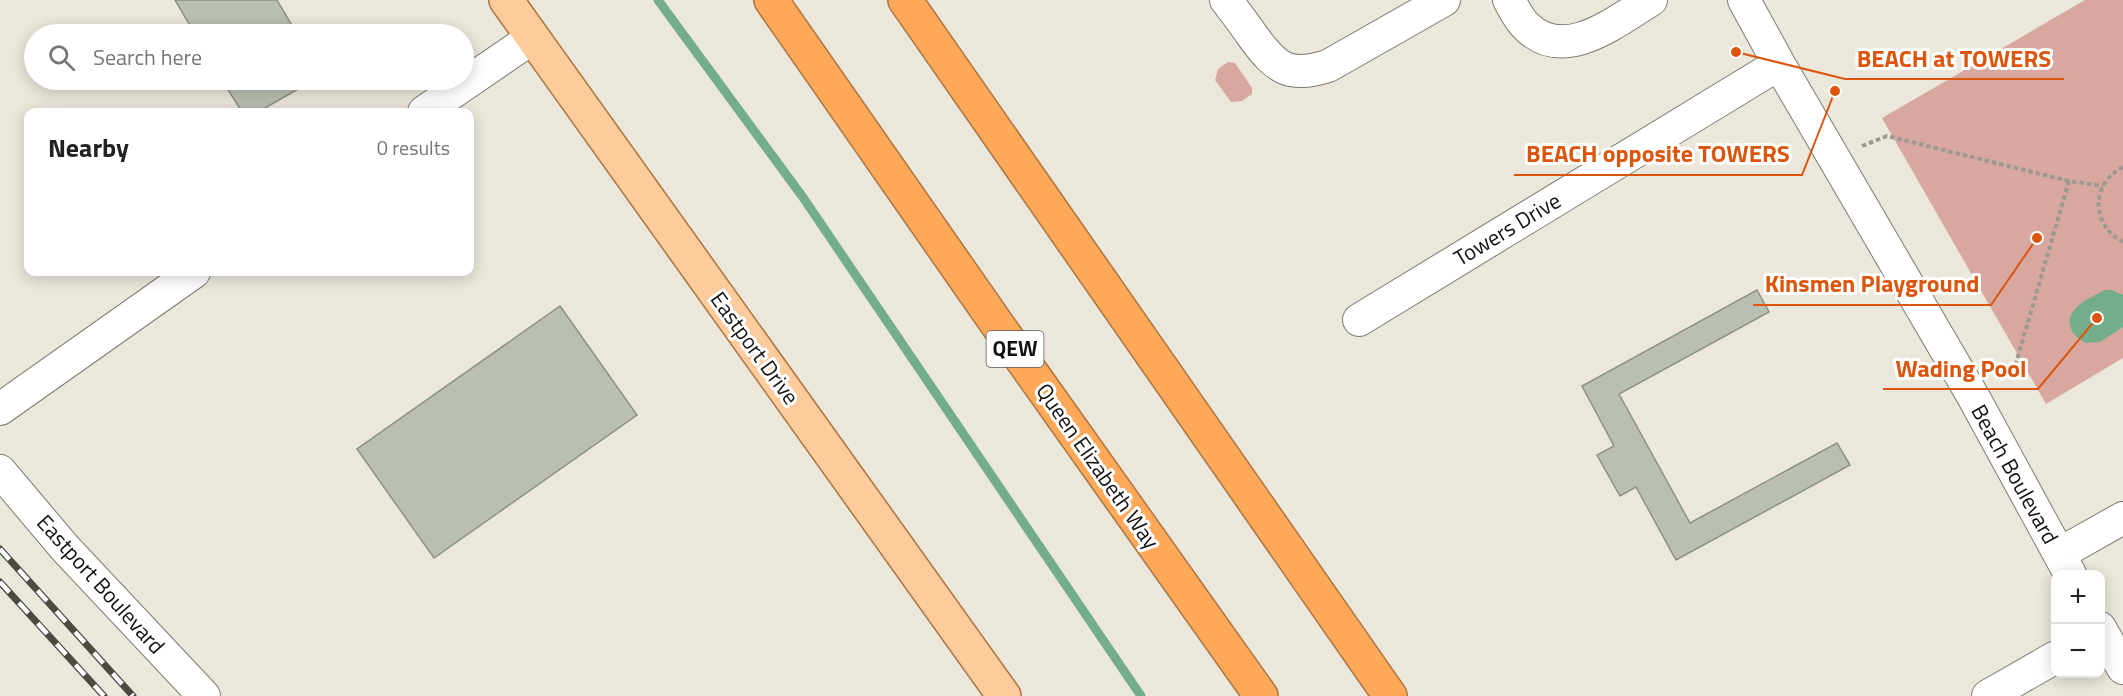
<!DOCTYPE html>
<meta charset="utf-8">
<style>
body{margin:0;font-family:"Titillium Web",sans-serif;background:#f2f2f2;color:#222}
.controls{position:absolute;right:18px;bottom:18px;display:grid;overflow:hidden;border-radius:12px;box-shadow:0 3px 15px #0003}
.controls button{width:54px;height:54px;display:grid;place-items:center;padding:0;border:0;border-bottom:2px solid #e0e0e0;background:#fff;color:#222;font:30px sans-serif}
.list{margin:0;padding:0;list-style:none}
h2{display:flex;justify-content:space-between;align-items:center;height:78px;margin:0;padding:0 24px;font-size:26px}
h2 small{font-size:20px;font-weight:400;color:#767676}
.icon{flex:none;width:33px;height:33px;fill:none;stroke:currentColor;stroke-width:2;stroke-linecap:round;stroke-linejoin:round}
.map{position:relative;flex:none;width:2123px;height:696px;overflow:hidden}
.search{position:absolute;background:#fff;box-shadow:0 3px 15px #0003;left:24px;top:24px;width:450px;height:66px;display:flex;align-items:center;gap:15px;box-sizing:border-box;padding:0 21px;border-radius:33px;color:#767676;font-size:22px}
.panel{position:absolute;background:#fff;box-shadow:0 3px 15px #0003;left:24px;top:108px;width:450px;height:168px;border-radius:12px}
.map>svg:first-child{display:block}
.green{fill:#d8a8a0}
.water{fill:#73ad8a}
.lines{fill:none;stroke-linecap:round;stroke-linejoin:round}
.stream{stroke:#73ad8a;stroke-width:9}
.building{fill:#babfb3;stroke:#8c9185;stroke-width:1.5}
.minor-casing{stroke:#7e7b6f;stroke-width:34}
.major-casing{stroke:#ac743f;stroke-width:36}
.highway-casing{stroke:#ac743f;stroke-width:36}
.path{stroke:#9d9990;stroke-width:4;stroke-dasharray:4.5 3;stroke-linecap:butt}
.minor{stroke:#fff;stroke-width:32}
.major{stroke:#fecb9c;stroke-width:33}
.highway{stroke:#fea95a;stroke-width:33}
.rail-casing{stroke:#4c4a43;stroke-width:7}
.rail{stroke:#fff;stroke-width:4.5;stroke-dasharray:14;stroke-linecap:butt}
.labels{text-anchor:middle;stroke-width:6;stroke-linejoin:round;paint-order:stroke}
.shield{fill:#fff;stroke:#5a5856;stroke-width:1.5}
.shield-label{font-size:21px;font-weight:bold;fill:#13110d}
.street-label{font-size:22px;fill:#13110d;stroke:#fff}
.leader{fill:none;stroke:#dd550c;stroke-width:2}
.callout-dot{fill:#dd550c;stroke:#fff;stroke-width:2}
.callout-label{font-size:24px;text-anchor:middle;font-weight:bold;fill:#dd550c;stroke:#fff;stroke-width:6;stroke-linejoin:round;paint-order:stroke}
</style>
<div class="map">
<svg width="2123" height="696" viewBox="0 0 2123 696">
<rect width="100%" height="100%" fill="#ebe7da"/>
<!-- green -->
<path class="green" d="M2085,0H2123V358L2046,404L1882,118Z
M1228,62L1235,63L1252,88V94L1242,101L1231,102L1215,80L1218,69Z"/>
<!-- water -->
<path class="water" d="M2105,290H2112L2123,295V327L2100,342L2086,343C2072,337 2063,321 2076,308C2083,300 2096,295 2105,290Z"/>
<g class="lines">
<!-- stream -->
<path class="stream" d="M658,0L802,196L1141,696"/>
</g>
<!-- building -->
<path class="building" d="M175,0H277L297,34H195Z
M222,80H314L258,112H242Z
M1757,290L1769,312L1619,394L1690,523L1837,443L1850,465L1676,560L1636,487L1620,496L1597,455L1614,446L1582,386Z
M560,306L637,415L434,558L357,449Z"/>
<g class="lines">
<defs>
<path id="minor" d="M1226,0C1236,13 1245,25 1254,38C1277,69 1289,78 1328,66L1444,0
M1509,0C1514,9 1519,20 1527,27C1565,64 1616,21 1651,0
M1744,0L1779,64L1974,398L2070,574
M424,112L532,38
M1359,320L1779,64
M0,409L194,272
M0,471L65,548L204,696
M2059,554L2123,518
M2100,628L2123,668
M1988,696L2056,657"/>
<path id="major" d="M506,0L1004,696"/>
<path id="highway" d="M771,0L999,327L1261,696
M905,0L1390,696"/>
</defs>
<!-- minor casing -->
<use href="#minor" class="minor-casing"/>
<!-- major casing -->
<use href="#major" class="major-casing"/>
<!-- highway casing -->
<use href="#highway" class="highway-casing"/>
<!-- path -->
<path class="path" d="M1862,146L1887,136L2069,181L2103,186
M2123,167C2090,184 2091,225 2123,242
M1997,379L2016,363L2069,181"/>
<!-- minor -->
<use href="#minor" class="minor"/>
<!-- major -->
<use href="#major" class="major"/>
<!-- highway -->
<use href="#highway" class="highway"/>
<defs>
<path id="rail" d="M0,549L133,696
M0,582L104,696"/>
</defs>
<!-- rail casing -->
<use href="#rail" class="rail-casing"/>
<!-- rail -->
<use href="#rail" class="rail"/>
</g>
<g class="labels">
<!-- shield labels -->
<rect class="shield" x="986.5" y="331" width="57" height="36" rx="4.5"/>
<g class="shield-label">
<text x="1015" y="356">QEW</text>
</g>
<!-- street labels -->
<g class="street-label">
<text transform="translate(1507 229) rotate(-31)" y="8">Towers Drive</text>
<text transform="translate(755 348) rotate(54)" y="8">Eastport Drive</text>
<text transform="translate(1098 466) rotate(55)" y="8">Queen Elizabeth Way</text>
<text transform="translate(2015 474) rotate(61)" y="8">Beach Boulevard</text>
<text transform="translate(101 584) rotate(48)" y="8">Eastport Boulevard</text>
</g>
</g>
<!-- callouts -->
<path class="leader" d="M1736 52L1845 79H2064M1835 91L1802 175H1514M2037 238L1991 305H1753M2097 318L2038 389H1883"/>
<g class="callout-dot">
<circle cx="1736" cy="52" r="6"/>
<circle cx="1835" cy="91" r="6"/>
<circle cx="2037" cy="238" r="6"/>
<circle cx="2097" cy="318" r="6"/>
</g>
<g class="callout-label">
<text x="1954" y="67">BEACH at TOWERS</text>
<text x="1658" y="162">BEACH opposite TOWERS</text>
<text x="1872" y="292">Kinsmen Playground</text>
<text x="1961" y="377">Wading Pool</text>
</g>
</svg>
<div class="controls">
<button>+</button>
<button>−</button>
</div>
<div class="search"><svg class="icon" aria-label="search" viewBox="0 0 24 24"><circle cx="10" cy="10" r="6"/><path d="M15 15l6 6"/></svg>Search here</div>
<section class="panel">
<h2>Nearby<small>0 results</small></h2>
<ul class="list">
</ul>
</section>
</div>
